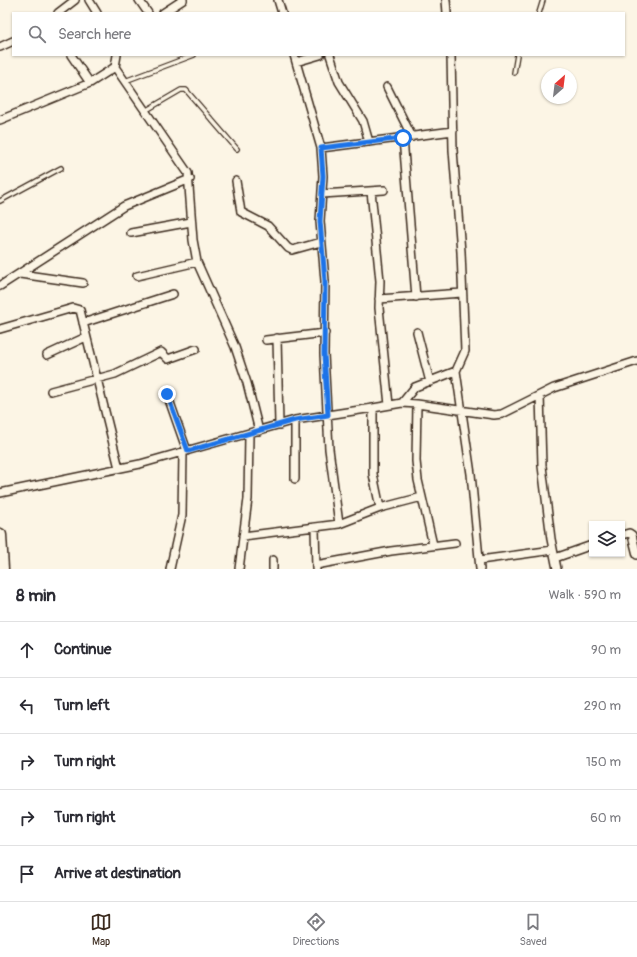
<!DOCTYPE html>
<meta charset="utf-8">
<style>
body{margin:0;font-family:Pangolin,sans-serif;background:#f2f2f3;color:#2b2b33}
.controls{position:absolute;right:12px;bottom:12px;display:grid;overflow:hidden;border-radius:0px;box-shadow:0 1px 3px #0004}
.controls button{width:36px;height:36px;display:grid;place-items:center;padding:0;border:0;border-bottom:1px solid #e1e1e2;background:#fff;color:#2b2b33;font:20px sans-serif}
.compass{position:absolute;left:541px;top:68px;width:36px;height:36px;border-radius:50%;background:#fff;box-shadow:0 1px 3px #0004;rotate:28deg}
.stop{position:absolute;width:12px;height:12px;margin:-9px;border:3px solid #1a73e8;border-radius:50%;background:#fff}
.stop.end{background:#1a73e8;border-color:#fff;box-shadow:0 1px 4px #0008}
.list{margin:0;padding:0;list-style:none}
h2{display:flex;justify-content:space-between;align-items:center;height:52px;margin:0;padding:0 16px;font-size:17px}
h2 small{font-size:13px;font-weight:400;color:#7c7c81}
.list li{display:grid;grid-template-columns:26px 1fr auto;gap:12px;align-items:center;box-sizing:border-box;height:56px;padding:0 16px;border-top:1px solid #e1e1e2}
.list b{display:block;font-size:15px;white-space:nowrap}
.list em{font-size:13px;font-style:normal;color:#7c7c81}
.icon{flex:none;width:22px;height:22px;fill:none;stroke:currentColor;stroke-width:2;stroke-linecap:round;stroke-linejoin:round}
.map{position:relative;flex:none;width:637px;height:569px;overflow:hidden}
.search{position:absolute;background:#fff;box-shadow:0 1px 3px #0004;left:12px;right:12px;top:12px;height:44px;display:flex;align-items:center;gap:10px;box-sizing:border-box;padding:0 14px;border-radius:0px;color:#7c7c81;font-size:15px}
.sheet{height:332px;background:#fff}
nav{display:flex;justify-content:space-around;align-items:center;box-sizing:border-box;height:56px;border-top:1px solid #e1e1e2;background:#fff;font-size:11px;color:#7c7c81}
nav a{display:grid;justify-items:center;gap:2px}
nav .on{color:#3b2a1e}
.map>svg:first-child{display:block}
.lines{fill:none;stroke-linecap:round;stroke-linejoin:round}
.service-casing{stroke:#3b2a1e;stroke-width:6}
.minor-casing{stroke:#3b2a1e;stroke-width:10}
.trunk-casing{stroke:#3b2a1e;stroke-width:15}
.service{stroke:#fcf5e5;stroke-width:3.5}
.minor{stroke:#fcf5e5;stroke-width:7}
.trunk{stroke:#fcf5e5;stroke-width:12}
.route{stroke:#1a73e8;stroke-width:5}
</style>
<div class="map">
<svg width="637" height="569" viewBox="0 0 637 569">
<rect width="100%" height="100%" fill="#fcf5e5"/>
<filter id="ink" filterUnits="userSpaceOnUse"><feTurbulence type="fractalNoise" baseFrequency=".025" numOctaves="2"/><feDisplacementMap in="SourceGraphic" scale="8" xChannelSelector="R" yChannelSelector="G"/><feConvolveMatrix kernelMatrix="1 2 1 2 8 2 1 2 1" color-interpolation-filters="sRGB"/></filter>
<g filter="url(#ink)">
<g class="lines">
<defs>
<path id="service" d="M539,13L543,0
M514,73L517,55
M125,81L194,55
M145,111L181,90H186L237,149
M0,201L61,168"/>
<path id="minor" d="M89,0L97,13
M139,0L148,13
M278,0L282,13
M446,0L447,13
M58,13L75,0
M163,13L183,0
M0,47L13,41
M71,55L90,83
M117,55L115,67L188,173L193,240L197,262L235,347L247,383L259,431
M294,55L321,148L323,176L320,221L325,281L324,354L329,449L339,524
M330,55L339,82L363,121L369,142
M451,55L453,150L461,252L465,351L456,371L471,474L480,569
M296,62L320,55
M387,87L412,137
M0,120L90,83L115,67
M403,138L416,297
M321,148L453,131
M236,181L241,212L268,226L288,248L292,250L321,242
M371,191L380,281L379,308L389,405
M322,194L384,190
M131,233L191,222
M20,274L83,283
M137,276L197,262
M0,286L124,206L190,179
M379,299L462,293
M83,323L173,294
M0,329L73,308L80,310L119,468
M417,332L430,382
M277,338L279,425
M266,340L325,333
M47,355L86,337
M51,391L115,374L161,352L168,359L196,349
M167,394L187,451
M540,395L542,466L551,539L557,569
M402,403L415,387L456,371
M417,404L416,461L418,480L433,545
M373,408V474L380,508
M295,479V420
M0,493L140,464L295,420L373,408L402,403L417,404L494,415L502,414L554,388L637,361
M315,528L316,569
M622,535L629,533L632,535L637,555
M243,536L339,524L380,508L422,497
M555,558L592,545
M480,560L553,550
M316,565L391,551L455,543
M170,569L182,515L183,453
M239,569L248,499L249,434
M273,569V560"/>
<path id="trunk" d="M0,535L2,569"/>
</defs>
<!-- service casing -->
<use href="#service" class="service-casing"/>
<!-- minor casing -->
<use href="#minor" class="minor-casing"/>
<!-- trunk casing -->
<use href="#trunk" class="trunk-casing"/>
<!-- service -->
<use href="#service" class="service"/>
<!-- minor -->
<use href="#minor" class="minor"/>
<!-- trunk -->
<use href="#trunk" class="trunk"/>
</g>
</g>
<g class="lines" filter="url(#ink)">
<!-- route -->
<path class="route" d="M167,394L188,451L295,420L328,415L324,354L325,281L320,221L323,176L321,148L403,138"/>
</g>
</svg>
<div class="controls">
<button><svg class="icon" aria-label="layers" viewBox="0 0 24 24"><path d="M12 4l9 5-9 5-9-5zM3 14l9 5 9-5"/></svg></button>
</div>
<svg class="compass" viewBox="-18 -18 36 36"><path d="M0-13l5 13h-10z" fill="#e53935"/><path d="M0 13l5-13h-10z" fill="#7c7c81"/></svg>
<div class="stop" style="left:403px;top:138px"></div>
<div class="stop end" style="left:167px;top:394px"></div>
<div class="search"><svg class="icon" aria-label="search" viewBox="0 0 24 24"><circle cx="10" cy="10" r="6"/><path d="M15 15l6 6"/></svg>Search here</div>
</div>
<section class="sheet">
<h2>8 min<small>Walk · 590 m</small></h2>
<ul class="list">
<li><svg class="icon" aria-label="ahead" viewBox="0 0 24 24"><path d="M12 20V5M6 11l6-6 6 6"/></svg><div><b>Continue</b></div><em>90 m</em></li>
<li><svg class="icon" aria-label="left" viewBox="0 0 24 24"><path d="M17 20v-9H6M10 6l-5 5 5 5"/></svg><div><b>Turn left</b></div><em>290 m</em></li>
<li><svg class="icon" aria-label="right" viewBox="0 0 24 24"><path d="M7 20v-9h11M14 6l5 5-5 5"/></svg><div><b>Turn right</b></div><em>150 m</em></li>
<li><svg class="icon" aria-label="right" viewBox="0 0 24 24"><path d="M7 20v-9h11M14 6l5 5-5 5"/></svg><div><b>Turn right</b></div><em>60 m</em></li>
<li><svg class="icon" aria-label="arrive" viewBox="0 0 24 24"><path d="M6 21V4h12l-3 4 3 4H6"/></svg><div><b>Arrive at destination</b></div></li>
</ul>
</section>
<nav>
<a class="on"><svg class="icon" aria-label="map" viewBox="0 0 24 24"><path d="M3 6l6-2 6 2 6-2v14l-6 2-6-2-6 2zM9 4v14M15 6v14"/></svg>Map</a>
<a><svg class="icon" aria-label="directions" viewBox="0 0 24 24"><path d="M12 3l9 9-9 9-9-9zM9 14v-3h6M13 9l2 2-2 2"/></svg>Directions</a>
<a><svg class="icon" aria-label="saved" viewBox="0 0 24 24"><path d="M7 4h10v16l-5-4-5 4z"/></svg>Saved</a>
</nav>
